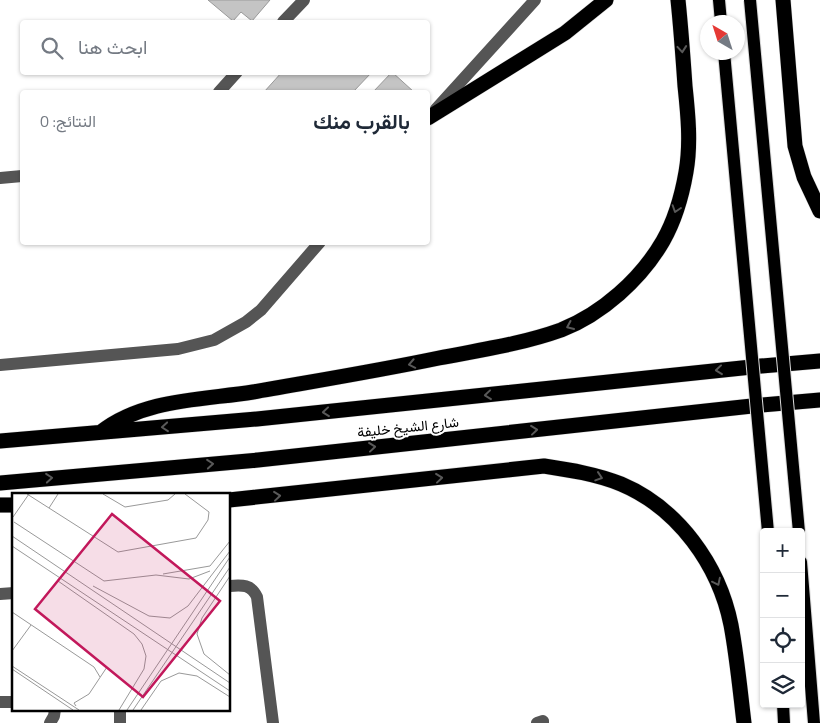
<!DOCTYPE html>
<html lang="ar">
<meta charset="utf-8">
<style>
body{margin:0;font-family:"Titillium Web",Vazirmatn,sans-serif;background:#f2f2f3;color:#1f2937;direction:rtl}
.controls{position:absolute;right:15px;bottom:15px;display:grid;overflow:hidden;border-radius:5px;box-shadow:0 1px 4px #0004}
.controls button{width:45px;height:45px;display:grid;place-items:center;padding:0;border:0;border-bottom:1px solid #e0e1e3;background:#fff;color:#1f2937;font:25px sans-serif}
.compass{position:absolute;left:700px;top:15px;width:45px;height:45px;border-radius:50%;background:#fff;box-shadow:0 1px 4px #0004;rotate:321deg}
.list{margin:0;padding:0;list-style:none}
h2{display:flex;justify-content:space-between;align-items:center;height:65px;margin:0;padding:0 20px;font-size:21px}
h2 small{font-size:16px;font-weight:400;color:#747a83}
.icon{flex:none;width:28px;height:28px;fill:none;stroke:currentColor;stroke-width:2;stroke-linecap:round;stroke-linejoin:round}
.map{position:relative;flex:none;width:820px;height:723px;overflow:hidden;direction:ltr}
.search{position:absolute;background:#fff;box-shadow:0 1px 4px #0004;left:20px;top:20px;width:410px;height:55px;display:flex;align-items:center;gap:12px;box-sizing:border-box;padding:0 18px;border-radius:5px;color:#747a83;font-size:19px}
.panel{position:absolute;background:#fff;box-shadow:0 1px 4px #0004;left:20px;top:90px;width:410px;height:155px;border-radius:5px;direction:rtl}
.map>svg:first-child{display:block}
.building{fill:#c4c4c4;stroke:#999}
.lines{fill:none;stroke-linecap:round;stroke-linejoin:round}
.major-casing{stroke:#dbdbdb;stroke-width:14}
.highway-casing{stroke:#dbdbdb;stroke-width:16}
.minor{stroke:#555;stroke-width:12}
.major{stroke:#000;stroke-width:12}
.highway{stroke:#000;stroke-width:15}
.major-bridge-casing{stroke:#dbdbdb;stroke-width:14;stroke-linecap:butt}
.major-bridge{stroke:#000;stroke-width:12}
.oneway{stroke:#595959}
.labels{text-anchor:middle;stroke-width:4;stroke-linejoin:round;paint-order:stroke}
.street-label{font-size:14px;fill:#000;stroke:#fff}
.inset-road{fill:none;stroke:#999;stroke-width:1}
.view{fill:#c2185b;fill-opacity:0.15;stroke:#c2185b;stroke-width:2.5}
.inset-edge{fill:none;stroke:#000;stroke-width:2.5}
</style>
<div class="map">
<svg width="820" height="723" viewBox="0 0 820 723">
<rect width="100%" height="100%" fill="#fff"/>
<!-- building -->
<path class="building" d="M208,0H270L252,21L241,12L233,21Z
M282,72H372L353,92H264Z
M392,72L414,92H373Z"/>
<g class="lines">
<defs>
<path id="major" d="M719,0L721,22
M801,562L814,723
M783,704L784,723"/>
<path id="highway" d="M783,0L795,146L804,177L820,211
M428,118L565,33L606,0
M101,432C143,399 202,400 253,392C315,381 377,371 439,358C480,350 522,344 561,330C602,314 641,279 663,241C675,220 682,195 686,172C691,144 688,114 685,86C683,57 681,29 678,0
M0,441L257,419L761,366L820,361
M0,483L258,460L761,405L820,400
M229,500L544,466C570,470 596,474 621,484C678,508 719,565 731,625C737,657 740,690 744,723
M0,505H14"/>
</defs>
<!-- major casing -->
<use href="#major" class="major-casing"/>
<!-- highway casing -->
<use href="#highway" class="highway-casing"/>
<!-- minor -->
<path class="minor" d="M283,22L304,0
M219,92L237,72
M436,109L535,0
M0,178L22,176
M0,365L178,349L214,340L246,322L261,310L320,242
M229,586C242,585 251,584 257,597L273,723
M0,594L14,593
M0,702H14
M120,709V723
M50,723L54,716L55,709
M537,723L543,721V723"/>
<!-- major -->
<use href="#major" class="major"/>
<!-- highway -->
<use href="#highway" class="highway"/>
<defs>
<path id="major-bridge" d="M750,0L799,532
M724,52L768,532"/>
</defs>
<!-- major-bridge casing -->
<use href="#major-bridge" class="major-bridge-casing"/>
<!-- major-bridge -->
<use href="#major-bridge" class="major-bridge"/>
</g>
<!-- one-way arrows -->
<defs><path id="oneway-chevron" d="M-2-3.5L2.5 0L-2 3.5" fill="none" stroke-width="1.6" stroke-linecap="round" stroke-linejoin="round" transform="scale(1.25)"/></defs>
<g class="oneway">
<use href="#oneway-chevron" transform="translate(682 49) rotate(85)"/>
<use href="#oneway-chevron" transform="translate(676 209) rotate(108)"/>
<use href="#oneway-chevron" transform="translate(570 326) rotate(156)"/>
<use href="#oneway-chevron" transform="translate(412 364) rotate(169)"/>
<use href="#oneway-chevron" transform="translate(719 370) rotate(174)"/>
<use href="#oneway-chevron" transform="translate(488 395) rotate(174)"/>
<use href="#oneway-chevron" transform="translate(326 412) rotate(174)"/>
<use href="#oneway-chevron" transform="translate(165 427) rotate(175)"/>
<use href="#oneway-chevron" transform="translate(534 430) rotate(-6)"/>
<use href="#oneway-chevron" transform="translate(372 447) rotate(-6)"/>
<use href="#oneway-chevron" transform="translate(210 464) rotate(-5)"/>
<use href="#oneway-chevron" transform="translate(599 477) rotate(18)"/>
<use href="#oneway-chevron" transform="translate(49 478) rotate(-5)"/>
<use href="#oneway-chevron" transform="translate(439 478) rotate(-6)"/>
<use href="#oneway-chevron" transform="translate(277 496) rotate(-6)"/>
<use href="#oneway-chevron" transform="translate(717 582) rotate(64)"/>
</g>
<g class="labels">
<!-- street labels -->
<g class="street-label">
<text transform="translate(408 427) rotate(-6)" y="5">شارع الشيخ خليفة</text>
</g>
</g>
<!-- overview -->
<g transform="translate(12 493)">
<rect width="218" height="218" fill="#fff"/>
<path class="inset-road" d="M15,1L106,59L184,45L196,27L197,19L173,1M91,1L113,14L156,7L163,1M37,15L46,1M1,24L17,1M2,29L92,88L144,82M0,43L218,190M0,53L218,198M151,81L198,73L218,48M144,82L177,86L198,78M218,83L190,125L185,141L192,161L218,182M46,88L122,141L130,151L134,163L132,176L107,217M81,93L137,123L158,125L176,113L218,58M0,119L82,174L88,184M0,158L19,132M0,173L67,217M0,176L61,217M64,213L62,210L77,201L95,174M115,217L218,64M121,217L218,74M129,217L149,188L167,180L185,183L218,204"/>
<path class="view" d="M100,21L208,108L131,204L23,116Z"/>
<rect width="218" height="218" class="inset-edge"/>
</g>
</svg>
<div class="controls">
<button>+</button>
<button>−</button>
<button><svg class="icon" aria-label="locate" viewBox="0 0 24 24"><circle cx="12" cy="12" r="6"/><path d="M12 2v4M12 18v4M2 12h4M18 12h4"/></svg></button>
<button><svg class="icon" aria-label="layers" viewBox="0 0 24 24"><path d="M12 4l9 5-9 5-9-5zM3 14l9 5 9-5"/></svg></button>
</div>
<svg class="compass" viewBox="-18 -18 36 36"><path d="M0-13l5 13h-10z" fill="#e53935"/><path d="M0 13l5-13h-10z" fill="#747a83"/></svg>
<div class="search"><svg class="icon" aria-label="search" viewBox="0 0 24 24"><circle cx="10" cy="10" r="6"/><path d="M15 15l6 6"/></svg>ابحث هنا</div>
<section class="panel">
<h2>بالقرب منك<small>النتائج: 0</small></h2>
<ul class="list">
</ul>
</section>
</div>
